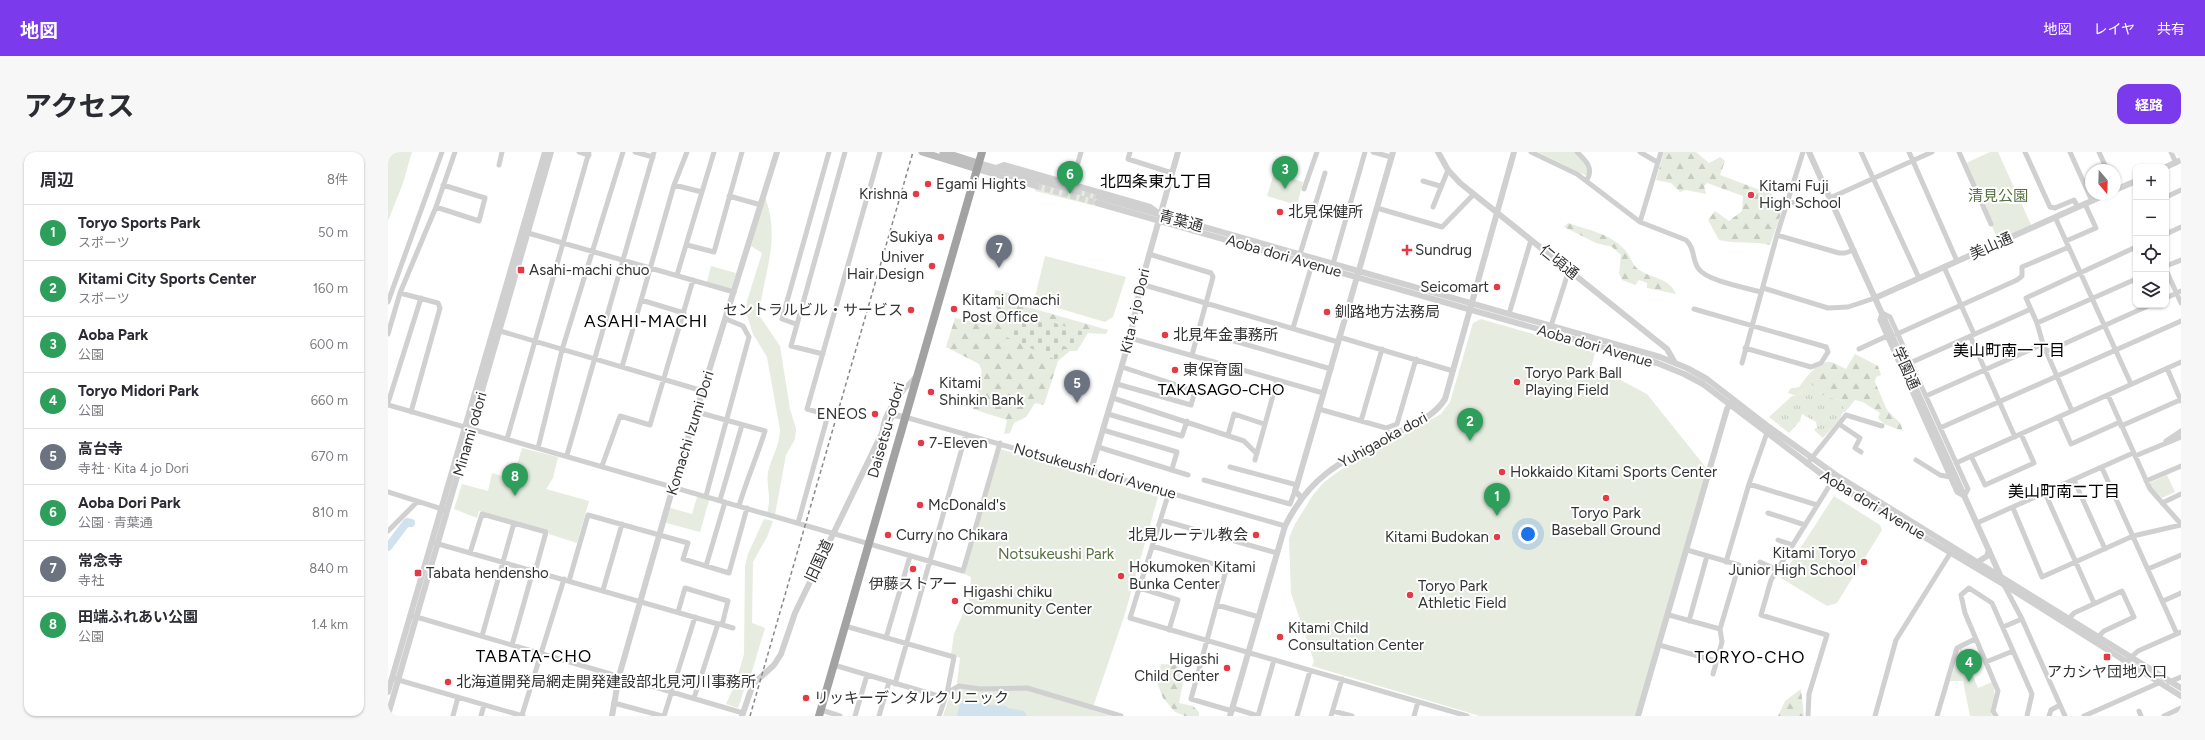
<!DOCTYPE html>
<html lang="ja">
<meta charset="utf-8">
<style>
body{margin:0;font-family:Figtree,"Noto Sans JP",sans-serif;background:#f7f7f7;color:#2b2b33}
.controls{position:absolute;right:12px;top:12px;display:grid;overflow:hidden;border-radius:8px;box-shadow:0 1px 3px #0004}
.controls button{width:36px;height:36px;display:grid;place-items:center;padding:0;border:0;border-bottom:1px solid #e1e1e2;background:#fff;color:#2b2b33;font:20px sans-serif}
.compass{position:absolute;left:1697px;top:12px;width:36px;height:36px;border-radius:50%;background:#fff;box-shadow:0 1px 3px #0004;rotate:161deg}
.you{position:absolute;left:1140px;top:382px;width:14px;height:14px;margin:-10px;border:3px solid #fff;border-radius:50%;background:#1a73e8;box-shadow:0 0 0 6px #1a73e833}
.badge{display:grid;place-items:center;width:26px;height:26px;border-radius:50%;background:#7c3aed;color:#fff;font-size:13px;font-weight:700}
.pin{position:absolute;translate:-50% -33px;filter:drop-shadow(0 1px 2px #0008)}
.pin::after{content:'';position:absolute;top:21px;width:14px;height:12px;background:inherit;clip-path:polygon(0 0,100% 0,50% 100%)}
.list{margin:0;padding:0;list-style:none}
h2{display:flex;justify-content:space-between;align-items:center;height:52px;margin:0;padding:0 16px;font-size:17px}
h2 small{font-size:13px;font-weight:400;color:#7c7c81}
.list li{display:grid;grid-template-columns:26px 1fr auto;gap:12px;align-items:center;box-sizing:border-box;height:56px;padding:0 16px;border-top:1px solid #e1e1e2}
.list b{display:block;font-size:15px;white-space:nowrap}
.list p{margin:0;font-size:13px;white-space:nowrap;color:#7c7c81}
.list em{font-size:13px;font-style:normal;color:#7c7c81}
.icon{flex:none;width:22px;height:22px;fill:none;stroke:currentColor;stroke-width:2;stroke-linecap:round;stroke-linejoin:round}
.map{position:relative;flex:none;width:1793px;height:564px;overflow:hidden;border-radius:12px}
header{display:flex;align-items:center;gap:24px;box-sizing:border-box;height:56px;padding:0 20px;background:#7c3aed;color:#fff}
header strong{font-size:19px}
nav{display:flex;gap:22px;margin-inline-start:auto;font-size:14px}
.intro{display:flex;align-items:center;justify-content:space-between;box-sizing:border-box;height:96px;padding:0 24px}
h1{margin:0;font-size:28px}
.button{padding:10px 18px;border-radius:12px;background:#7c3aed;color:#fff;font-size:14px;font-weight:700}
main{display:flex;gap:24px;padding:0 24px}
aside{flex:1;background:#fff;border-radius:12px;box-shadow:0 1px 3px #0004}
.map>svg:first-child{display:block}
.grass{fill:url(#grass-tufts)}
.forest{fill:url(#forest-firs)}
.cemetery{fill:url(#cemetery-stones)}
.green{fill:#e6ecdf}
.water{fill:#cfe2ee}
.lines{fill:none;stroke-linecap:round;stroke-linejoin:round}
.river{stroke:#cfe2ee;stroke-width:8}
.tertiary-tunnel{stroke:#d6d6d6;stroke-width:6;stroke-dasharray:6 3;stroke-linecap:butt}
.minor{stroke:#d0d0d0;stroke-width:5}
.tertiary{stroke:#d0d0d0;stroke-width:6}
.secondary{stroke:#bdbdbd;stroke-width:7}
.trunk{stroke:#a2a2a2;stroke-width:8}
.rail{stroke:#888;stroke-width:1.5;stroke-dasharray:4 3;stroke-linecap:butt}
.poi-dot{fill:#e63946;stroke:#fff;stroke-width:1.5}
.labels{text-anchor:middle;stroke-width:4;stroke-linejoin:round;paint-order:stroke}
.poi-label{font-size:15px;fill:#333;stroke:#fff;text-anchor:start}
.park-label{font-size:15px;fill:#56703f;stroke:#fff}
.street-label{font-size:15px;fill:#333;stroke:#fff}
.neighbourhood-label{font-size:16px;fill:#000;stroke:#fff}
.quarter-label{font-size:17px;letter-spacing:1px;fill:#000;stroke:#fff}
</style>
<header>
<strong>地図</strong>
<nav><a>地図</a><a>レイヤ</a><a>共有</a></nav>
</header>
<div class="intro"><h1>アクセス</h1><a class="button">経路</a></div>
<main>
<aside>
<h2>周辺<small>8件</small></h2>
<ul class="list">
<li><span class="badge" style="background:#2e9e5b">1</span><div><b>Toryo Sports Park</b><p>スポーツ</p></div><em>50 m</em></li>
<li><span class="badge" style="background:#2e9e5b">2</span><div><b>Kitami City Sports Center</b><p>スポーツ</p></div><em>160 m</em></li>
<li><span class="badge" style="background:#2e9e5b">3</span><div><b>Aoba Park</b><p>公園</p></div><em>600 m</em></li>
<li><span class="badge" style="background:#2e9e5b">4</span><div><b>Toryo Midori Park</b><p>公園</p></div><em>660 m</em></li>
<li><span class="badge" style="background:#6b7280">5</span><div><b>高台寺</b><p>寺社 · Kita 4 jo Dori</p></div><em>670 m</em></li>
<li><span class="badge" style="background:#2e9e5b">6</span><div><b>Aoba Dori Park</b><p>公園 · 青葉通</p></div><em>810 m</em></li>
<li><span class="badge" style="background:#6b7280">7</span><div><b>常念寺</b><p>寺社</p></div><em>840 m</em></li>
<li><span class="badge" style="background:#2e9e5b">8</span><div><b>田端ふれあい公園</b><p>公園</p></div><em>1.4 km</em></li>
</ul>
</aside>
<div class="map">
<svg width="1793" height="564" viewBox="0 0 1793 564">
<defs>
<pattern id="grass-tufts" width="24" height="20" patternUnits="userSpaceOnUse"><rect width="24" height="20" fill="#e6ecdf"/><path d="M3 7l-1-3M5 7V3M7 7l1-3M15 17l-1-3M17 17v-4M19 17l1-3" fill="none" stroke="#c6cbc0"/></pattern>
<pattern id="forest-firs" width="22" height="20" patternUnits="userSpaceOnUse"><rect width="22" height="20" fill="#e6ecdf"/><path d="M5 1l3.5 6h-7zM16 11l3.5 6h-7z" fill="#c6cbc0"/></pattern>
<pattern id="cemetery-stones" width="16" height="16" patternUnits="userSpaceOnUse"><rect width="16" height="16" fill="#e6ecdf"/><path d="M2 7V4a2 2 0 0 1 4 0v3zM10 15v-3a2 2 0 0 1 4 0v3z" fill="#c6cbc0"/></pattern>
</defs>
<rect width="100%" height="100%" fill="#fff"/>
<!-- grass -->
<path class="grass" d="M1423,232L1435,243L1457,250C1458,263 1444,276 1435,286L1426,278L1429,275L1428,270L1414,262L1412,269L1401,281L1381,265L1404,244H1408Z"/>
<!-- forest -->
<path class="forest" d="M1276,0H1308L1321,11L1332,5L1337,9L1332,23L1383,42L1396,53L1382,93C1365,89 1348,92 1331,88L1320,68L1327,59L1341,69L1354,59L1355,44L1319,31L1316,34L1318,42L1298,38L1292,40L1283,31L1268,28Z
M1180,71C1200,78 1221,81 1236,97C1242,102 1244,113 1250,117C1263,127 1281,125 1288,142L1259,136V131L1251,128L1247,133L1234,128L1231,121L1233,103L1224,95L1208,91L1176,75Z
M607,138L621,141L629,152L720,178L718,182L700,181L689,199H682L670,209L656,253L647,251L638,265L626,271L622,281L616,282L619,268L585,257L594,219L591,212L558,195L567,166L602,173L609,157L605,149Z
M1467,202L1490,214L1493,223L1488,225L1487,230L1499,258L1512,271L1515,279L1496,272L1490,266L1492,261L1475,250L1467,248L1457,260H1455L1457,250L1435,243L1423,232L1408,244L1400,241L1402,237L1411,235C1417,227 1431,207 1443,210C1448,211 1453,215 1458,217Z
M773,512L788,513L797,520L791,551L805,554L811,560V564H797L787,560L775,546L768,528Z
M1413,537L1416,564H1390L1397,549Z"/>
<!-- cemetery -->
<path class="cemetery" d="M633,161L696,180L689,197L677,195L668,208L616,184Z"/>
<!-- green -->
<path class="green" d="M0,0H24L15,31L0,69Z
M1150,0H1186L1197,11L1201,18L1199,24Z
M1602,0H1610L1644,75L1611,90L1576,12Z
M886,21L915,30L909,53L879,44Z
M649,30L688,36L712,43L708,54L647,39Z
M377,45C393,88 376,120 371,163L392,194L402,257L408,277L407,287L398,303L387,363L379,361C384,344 378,336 380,320C383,306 392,293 392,278L379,205L365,182L358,160L359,149L374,101L363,94Z
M657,104L738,125L725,165L717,170L646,149Z
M323,114L348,121L343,137L319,130Z
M1093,167L1207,200L1203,217L1221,222L1259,242L1319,317L1248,564H1092L924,514L926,509L903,441L901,386L907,372L925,343L935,331L951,319L1053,262L1062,250L1085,171Z
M134,296L170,305L165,326L158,337L201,349L189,391L161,382V379L91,359L89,366L66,357L74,332L100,339L104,321L125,327Z
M612,297L770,345L736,465L704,558L723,564H555L561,546L571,536L569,530L572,506L563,502L566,482L581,448L583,425L576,422Z
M1779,323L1787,340L1774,346L1763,336L1761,331Z
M310,342L322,345L312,380L275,370L279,355L304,362Z
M1446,344L1492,373L1494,378L1449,451L1439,454L1393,426Z
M376,367L385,369L379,385L365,410L364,471L377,476L362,526L358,532L350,556L338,552L348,530L356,502L357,414L360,402Z
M1573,495L1590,536L1604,530C1611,548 1600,552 1604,564H1582L1575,529H1562Z"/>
<!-- water -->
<path class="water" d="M579,548L599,553L618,554L620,556L636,559L639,564H569L572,552Z"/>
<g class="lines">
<!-- river -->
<path class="river" d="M0,395L19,370L23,371"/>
<!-- tertiary-tunnel -->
<path class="tertiary-tunnel" d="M648,34L709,51
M688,39L711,45"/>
<!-- minor -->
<path class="minor" d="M191,0L201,3
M247,0L265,5
M742,0L740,7L784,21
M985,0L1003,5
M1143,0L1189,22L1252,70L1298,88C1307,96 1304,107 1310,116C1318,129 1359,136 1373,140
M1189,0C1198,9 1206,16 1199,28
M1252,0L1269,10
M1473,0L1531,126
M1521,0L1569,109
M1571,0L1603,72
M1637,0L1662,55L1667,56L1686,48L1690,55
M1682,0L1704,49
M1711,0L1719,18
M1783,0L1788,11
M111,13L114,0
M1035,29L1052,34
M684,32L693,0
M286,33L314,40
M916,37L929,0
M341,44L373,53
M1778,45L1793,38
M1442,46L1544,0
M1399,49L1421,55
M48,55L91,69L97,46L55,33
M1045,55L1060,18
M989,56L1054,75L1086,42
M1667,65L1743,232
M1252,70L1273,0
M140,81L346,140
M1778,82L1793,75
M1389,83L1451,101H1457L1466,98
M1678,89L1708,76L1697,52
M299,93L326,100L354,0
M761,102L823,121L825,125L804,203
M912,102L937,21
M945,112L977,0
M1778,114L1793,108
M1556,115L1586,182
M1778,118L1793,151
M289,123L326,0
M753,132L950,190
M1375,136L1440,156L1460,155L1487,146
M12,141L50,151L52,156L23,260
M1778,146L1793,139
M253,148L296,161
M0,150L54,0
M1306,157L1438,195L1440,200L1433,211L1423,215L1357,196
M1494,161L1502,165L1580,337L1576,344L1569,340L1492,168Z
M1121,162L1143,88
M1649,171L1748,127
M408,172L394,167L441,0
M905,176L925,109
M109,178L315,239
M811,179L943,217
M1161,180L1181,118
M0,182L12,141L48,55L67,0
M1509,182L1629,128L1634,124V115L1681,95
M1582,184L1627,285
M951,185L1065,219
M742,186L935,241
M1471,197L1499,184
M1658,200L1762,153
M435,202L403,194L457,0
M1354,211L1389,83L1415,0
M1522,211L1643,157
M234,215L286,33L299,0
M1779,216L1793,249
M729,232L803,253L807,239L734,215
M1720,243L1762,337L1793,372
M1538,244L1655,192
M725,246L856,289L868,301
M0,251L33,146
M0,253L575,419L612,291
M931,257L998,276L1002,285
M1684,259L1655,192L1649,171L1638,146L1748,95
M309,260L377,279C369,305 358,329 351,354
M720,262L794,284L799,269
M517,265L897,374
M1671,265L1683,292L1732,270
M973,269L994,197
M1451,272L1472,286L1467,296L1473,300
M1733,274L1792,248
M998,276L1009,272L1028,207
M1552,276L1793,169
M715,278L789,300L784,317
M494,280C496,257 513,242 527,225
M840,283L846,262L876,272
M119,287L201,0
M1778,289L1793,279
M710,295L800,323
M150,296L174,198L235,0
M179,303L266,0
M1583,304L1597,333L1646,311L1633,282
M1747,304L1793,285
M867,308L889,229
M1528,308L1552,323L1562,325
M1568,311L1793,210
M1419,312L1458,263L1494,274
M214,314L232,264L262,273L305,128
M842,315L909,333
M1714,316L1789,482
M816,328L902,352L907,339
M1686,328L1717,397
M1758,329L1793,314
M1361,332L1429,353
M0,340L57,358
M781,340L742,466L1079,564
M1657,341L1706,451
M318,344L361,185L355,174L338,167
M332,348L354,273
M1774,351L1793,342
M1625,356L1654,425L1745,384L1793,373
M1380,361L1417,373
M773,368L889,401
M410,371L440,263L419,257L492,0
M1589,371L1745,301
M0,379L29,350
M1390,388L1405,393
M47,391L330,472L306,546
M764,394L836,415L838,418L803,547L844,559
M1299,398L1351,413L1332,477L1334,490L1325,522
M82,401L94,362L158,380L147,420
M1338,410L1361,332L1380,278
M1372,410L1389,418
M318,414L337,350
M1760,417L1793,403
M181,429L200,363L300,391L295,407L341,421L359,356
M1616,433L1634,467L1677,564
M752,436L790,448L781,478
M215,438L234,372
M1775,449L1793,441
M829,453L871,465
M290,460L297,436L340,449L334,473
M1281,463L1332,477
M25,464L355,561
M1301,469L1319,404
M1679,469L1686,461L1734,439L1746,465L1716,479L1708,487
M331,472L345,476
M457,474L566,505L559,541L551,564
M1615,475L1634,467
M94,484L126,371
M498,486L522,404
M124,493L145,419
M1271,493L1328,509
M1741,507L1750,499L1793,480
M1598,510L1625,499
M446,513L557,546
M7,527L135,564
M1781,530L1793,525
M507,532L578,282
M559,541L571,534L592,537L639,536L733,564
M226,551L274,564
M845,556L870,564L886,508
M433,558L452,564
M945,559L964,564
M1751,559L1753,564
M134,563L176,427
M65,564L70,545
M93,564L96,553
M276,564L307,465
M467,564L479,523
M491,564L501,530
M909,564L922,519
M943,564L954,527
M1026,564L1030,550
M1420,564L1421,542L1439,483L1373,463L1383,428L1448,323
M1487,564L1508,488L1563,400
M1549,564L1569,496L1587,487
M1608,564L1605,559L1610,539L1577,461L1573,443L1581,436L1604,451L1644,542L1639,564
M1661,564L1663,558L1672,553
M1696,564L1773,530
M1776,564L1793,556"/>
<!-- tertiary -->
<path class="tertiary" d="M1050,0L1060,18L1072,31L1274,193L1279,197L1287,211
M1421,0L1612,423
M590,11L688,39
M1778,15L1793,8
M608,16L616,13L762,55L770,61
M589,17L648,34
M1727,38L1748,29
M711,45L1272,205L1299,216L1319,227L1381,275L1448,323L1793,536
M709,51L1269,211L1296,222L1315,232L1444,330L1615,432L1793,544
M1487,146L1719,42
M703,318L742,186L753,132L790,0
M913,345L907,339L909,333L1005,0
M1590,410L1599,404L1601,398
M0,540L157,0
M0,563L163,0
M224,564L231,524L287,328L389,0
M354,564L365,532L386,513L393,502L407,461L493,283L505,263L517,265
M842,564L897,374C925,318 960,307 1013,279C1030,270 1046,264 1057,247L1126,0
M1250,564L1339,257L1344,249"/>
<!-- secondary -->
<path class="secondary" d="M534,0L589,17
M555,0L590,11"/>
<!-- trunk -->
<path class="trunk" d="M431,564L594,0"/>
<!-- rail -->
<path class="rail" d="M362,564L525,0"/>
</g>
<!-- markers -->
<g class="poi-dot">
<circle cx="540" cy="32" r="4"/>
<circle cx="528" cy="42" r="4"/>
<circle cx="1363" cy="43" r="4"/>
<circle cx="892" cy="60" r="4"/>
<circle cx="553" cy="85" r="4"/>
<path d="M1017 92h4v4h4v4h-4v4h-4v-4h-4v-4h4z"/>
<circle cx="544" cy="114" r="4"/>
<rect x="129" y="114" width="8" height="8" rx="2"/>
<circle cx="1109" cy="135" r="4"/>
<circle cx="566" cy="157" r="4"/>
<circle cx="523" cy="158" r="4"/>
<circle cx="939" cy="160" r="4"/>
<circle cx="777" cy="183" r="4"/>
<circle cx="787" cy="218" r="4"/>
<circle cx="1129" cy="230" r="4"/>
<circle cx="543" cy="240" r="4"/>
<circle cx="487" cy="262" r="4"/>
<circle cx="533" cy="291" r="4"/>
<circle cx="1114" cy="320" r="4"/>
<circle cx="1218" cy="346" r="4"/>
<circle cx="532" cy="353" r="4"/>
<circle cx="500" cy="383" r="4"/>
<circle cx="868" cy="383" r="4"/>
<circle cx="1109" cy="385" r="4"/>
<circle cx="1476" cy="410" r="4"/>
<circle cx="525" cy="417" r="4"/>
<rect x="26" y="417" width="8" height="8" rx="2"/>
<circle cx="733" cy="424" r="4"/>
<circle cx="1022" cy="443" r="4"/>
<circle cx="567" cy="449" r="4"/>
<circle cx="892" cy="485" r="4"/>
<rect x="1715" y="501" width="8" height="8" rx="2"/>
<circle cx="839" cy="516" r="4"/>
<circle cx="60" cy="530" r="4"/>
<circle cx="418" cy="546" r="4"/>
</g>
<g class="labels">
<!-- poi labels -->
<g class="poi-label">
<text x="548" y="37">Egami Hights</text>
<text x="1371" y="39">Kitami Fuji<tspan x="1371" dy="17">High School</tspan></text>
<text x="520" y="47" text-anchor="end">Krishna</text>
<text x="900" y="65">北見保健所</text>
<text x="545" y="90" text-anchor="end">Sukiya</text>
<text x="1027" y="103">Sundrug</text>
<text x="536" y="110" text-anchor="end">Univer<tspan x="536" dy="17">Hair Design</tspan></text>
<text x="141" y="123">Asahi-machi chuo</text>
<text x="1101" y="140" text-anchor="end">Seicomart</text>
<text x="574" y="153">Kitami Omachi<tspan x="574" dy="17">Post Office</tspan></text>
<text x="515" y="163" text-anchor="end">セントラルビル・サービス</text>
<text x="947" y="165">釧路地方法務局</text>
<text x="785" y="188">北見年金事務所</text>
<text x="795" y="223">東保育園</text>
<text x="1137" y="226">Toryo Park Ball<tspan x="1137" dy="17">Playing Field</tspan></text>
<text x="551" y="236">Kitami<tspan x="551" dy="17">Shinkin Bank</tspan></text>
<text x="479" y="267" text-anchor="end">ENEOS</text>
<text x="541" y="296">7-Eleven</text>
<text x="1122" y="325">Hokkaido Kitami Sports Center</text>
<text x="540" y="358">McDonald's</text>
<text x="1218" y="366" text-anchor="middle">Toryo Park<tspan x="1218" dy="17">Baseball Ground</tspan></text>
<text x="508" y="388">Curry no Chikara</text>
<text x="860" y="388" text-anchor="end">北見ルーテル教会</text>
<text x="1101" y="390" text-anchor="end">Kitami Budokan</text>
<text x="1468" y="406" text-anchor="end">Kitami Toryo<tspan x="1468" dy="17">Junior High School</tspan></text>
<text x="741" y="420">Hokumoken Kitami<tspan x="741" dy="17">Bunka Center</tspan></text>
<text x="38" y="426">Tabata hendensho</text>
<text x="525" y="437" text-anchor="middle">伊藤ストアー</text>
<text x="1030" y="439">Toryo Park<tspan x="1030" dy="17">Athletic Field</tspan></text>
<text x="575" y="445">Higashi chiku<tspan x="575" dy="17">Community Center</tspan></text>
<text x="900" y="481">Kitami Child<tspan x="900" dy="17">Consultation Center</tspan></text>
<text x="831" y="512" text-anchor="end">Higashi<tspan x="831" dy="17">Child Center</tspan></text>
<text x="1719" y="525" text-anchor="middle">アカシヤ団地入口</text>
<text x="68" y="535">北海道開発局網走開発建設部北見河川事務所</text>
<text x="426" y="551">リッキーデンタルクリニック</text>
</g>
<!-- park labels -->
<g class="park-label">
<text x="1610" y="49">清見公園</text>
<text x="668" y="407">Notsukeushi Park</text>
</g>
<!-- street labels -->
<g class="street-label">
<text transform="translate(793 69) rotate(15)" y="5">青葉通</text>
<text transform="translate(1603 94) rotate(-24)" y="5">美山通</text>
<text transform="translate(896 104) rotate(16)" y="5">Aoba dori Avenue</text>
<text transform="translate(1171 110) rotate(39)" y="5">仁頃通</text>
<text transform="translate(747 159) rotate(-77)" y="5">Kita 4 jo Dori</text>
<text transform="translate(1207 194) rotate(16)" y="5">Aoba dori Avenue</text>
<text transform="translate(1518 216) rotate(66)" y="5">学園通</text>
<text transform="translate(498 278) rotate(-74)" y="5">Daisetsu-odori</text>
<text transform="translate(302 281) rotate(-73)" y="5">Komachi Izumi Dori</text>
<text transform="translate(82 282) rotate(-74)" y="5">Minami odori</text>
<text transform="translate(995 288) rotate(-29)" y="5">Yuhigaoka dori</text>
<text transform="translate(707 319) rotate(16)" y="5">Notsukeushi dori Avenue</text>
<text transform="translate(1485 353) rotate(31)" y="5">Aoba dori Avenue</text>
<text transform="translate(431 409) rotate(-65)" y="5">旧国道</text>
</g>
<!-- neighbourhood labels -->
<g class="neighbourhood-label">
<text x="768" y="35">北四条東九丁目</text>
<text x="1621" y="204">美山町南一丁目</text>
<text x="833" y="243">TAKASAGO-CHO</text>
<text x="1676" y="345">美山町南二丁目</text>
</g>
<!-- quarter labels -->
<g class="quarter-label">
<text x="258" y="175">ASAHI-MACHI</text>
<text x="146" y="510">TABATA-CHO</text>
<text x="1362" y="511">TORYO-CHO</text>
</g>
</g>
</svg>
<div class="controls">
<button>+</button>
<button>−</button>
<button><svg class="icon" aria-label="locate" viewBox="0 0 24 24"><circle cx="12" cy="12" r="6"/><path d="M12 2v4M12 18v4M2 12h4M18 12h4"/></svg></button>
<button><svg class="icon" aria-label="layers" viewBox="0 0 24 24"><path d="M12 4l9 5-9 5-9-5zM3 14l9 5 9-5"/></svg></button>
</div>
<svg class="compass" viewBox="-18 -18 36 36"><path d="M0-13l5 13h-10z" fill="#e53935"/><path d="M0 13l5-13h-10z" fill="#7c7c81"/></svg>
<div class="you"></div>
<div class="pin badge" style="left:1109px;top:364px;background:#2e9e5b">1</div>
<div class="pin badge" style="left:1082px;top:289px;background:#2e9e5b">2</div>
<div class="pin badge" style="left:897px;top:37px;background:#2e9e5b">3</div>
<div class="pin badge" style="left:1581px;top:530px;background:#2e9e5b">4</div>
<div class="pin badge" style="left:689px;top:251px;background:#6b7280">5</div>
<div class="pin badge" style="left:682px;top:42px;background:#2e9e5b">6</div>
<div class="pin badge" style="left:611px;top:116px;background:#6b7280">7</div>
<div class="pin badge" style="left:127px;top:344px;background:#2e9e5b">8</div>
</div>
</main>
